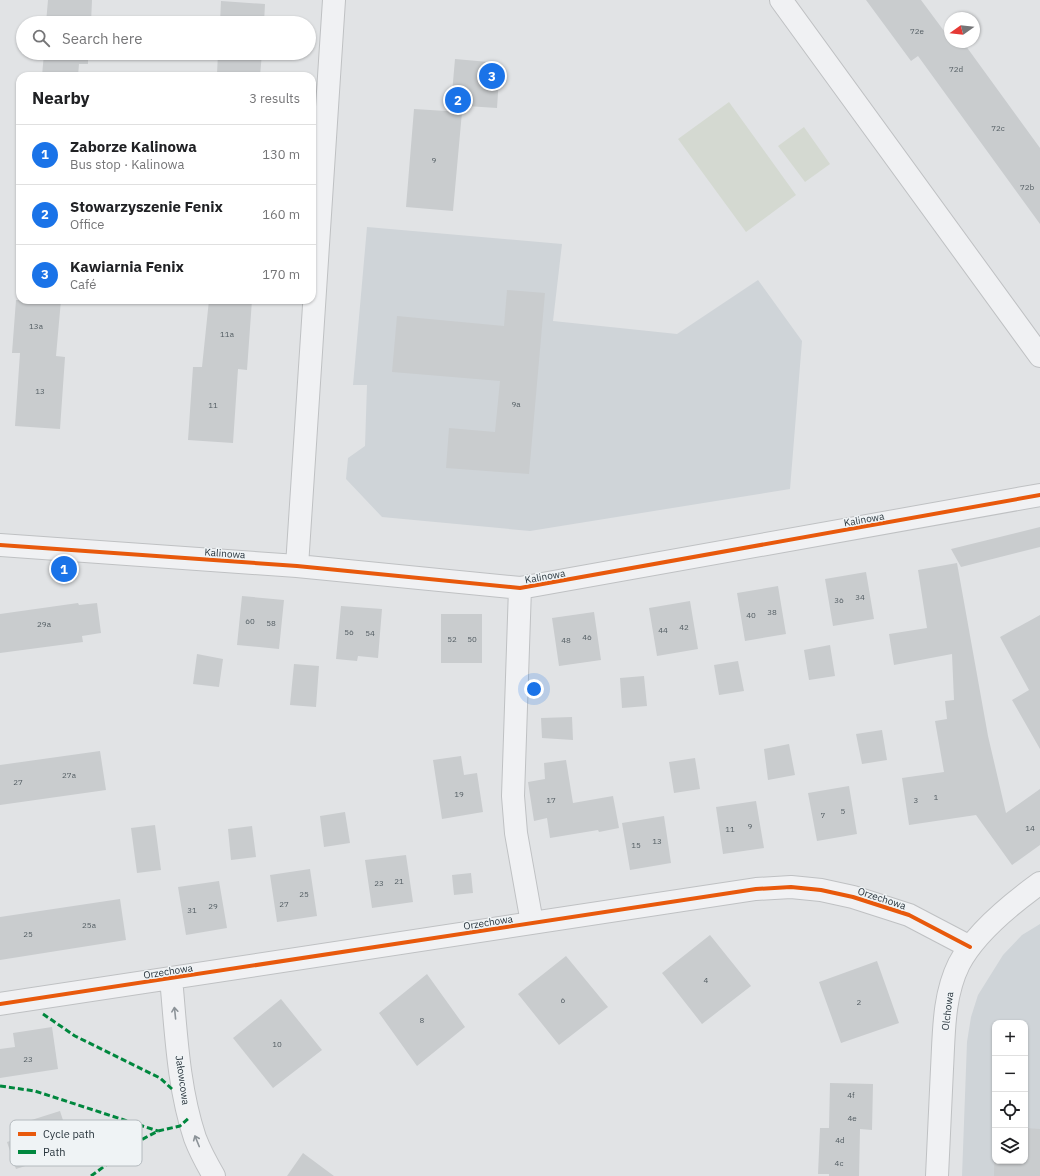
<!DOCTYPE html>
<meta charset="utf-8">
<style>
body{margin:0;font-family:"IBM Plex Sans",sans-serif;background:#f6f6f6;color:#202124}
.controls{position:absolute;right:12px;bottom:12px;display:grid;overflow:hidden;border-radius:8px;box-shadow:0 1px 3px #0004}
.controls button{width:36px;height:36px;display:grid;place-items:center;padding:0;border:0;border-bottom:1px solid #e0e0e0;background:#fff;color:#202124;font:20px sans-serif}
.compass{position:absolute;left:944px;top:12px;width:36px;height:36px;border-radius:50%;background:#fff;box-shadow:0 1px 3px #0004;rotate:255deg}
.you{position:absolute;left:534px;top:689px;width:14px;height:14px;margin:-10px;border:3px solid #fff;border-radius:50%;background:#1a73e8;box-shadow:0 0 0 6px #1a73e833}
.badge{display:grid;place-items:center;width:26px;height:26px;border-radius:50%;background:#1a73e8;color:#fff;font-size:13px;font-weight:700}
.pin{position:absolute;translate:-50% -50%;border:2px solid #fff;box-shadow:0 1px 4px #0006}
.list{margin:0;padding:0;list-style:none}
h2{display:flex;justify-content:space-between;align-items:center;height:52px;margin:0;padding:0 16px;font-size:17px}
h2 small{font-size:13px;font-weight:400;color:#757577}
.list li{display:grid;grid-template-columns:26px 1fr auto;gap:12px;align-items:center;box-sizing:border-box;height:60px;padding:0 16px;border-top:1px solid #e0e0e0}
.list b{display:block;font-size:15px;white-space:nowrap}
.list p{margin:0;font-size:13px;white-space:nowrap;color:#757577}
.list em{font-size:13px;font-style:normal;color:#757577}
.icon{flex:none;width:22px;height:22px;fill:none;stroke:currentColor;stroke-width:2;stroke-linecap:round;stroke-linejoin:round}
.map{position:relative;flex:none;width:1040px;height:1176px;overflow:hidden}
.search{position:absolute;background:#fff;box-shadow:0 1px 3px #0004;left:16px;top:16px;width:300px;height:44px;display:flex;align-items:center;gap:10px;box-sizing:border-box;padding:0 14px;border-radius:22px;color:#757577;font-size:15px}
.panel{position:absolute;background:#fff;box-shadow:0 1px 3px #0004;left:16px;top:72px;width:300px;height:232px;border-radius:12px}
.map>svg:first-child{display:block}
.built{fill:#cfd4d8;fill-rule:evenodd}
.green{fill:#d4d9d1}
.building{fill:#c9ccce}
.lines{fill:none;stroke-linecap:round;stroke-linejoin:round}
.minor-casing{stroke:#bfc1c3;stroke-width:24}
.minor{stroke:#f0f1f3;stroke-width:22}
.quiet{stroke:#00873e;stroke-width:3;stroke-dasharray:6 3;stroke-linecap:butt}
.cycleway-casing{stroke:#eff3f5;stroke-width:6}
.cycleway{stroke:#e8590c;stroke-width:4}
.oneway{stroke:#8c9398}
.labels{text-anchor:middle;stroke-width:3;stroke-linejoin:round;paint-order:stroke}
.number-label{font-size:8px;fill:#525c62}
.street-label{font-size:10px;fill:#29353d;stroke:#eff3f5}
.key{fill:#eff3f5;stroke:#b4babe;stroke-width:1}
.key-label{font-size:11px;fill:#29353d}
</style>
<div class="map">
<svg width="1040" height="1176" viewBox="0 0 1040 1176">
<rect width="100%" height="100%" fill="#e1e3e5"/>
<!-- built -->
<path class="built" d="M367,227L562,244L553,321L677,334L758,280L802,341L790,489L530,531L382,517L346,479L348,458L365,446L367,385H353Z
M1040,924V1176H962L967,1042L971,1017L978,995L1003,955L1022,935ZM995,1023H1025V1161H995Z"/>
<!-- green -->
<path class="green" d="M729,102L796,195L746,232L678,139Z
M804,127L830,164L805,182L778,146Z"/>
<!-- building -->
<path class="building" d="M48,0H92L91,23H46Z
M866,0H921L950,39V42H963L1040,148V224L918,56L911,61Z
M221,1L265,4L264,23H220Z
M44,53H88V64H79L78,76H42Z
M218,53H262L260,76H225V75L217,74Z
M455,59L500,63L497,108L451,105Z
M414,109L462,112L453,211L406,207Z
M507,290L545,293L529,474L446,468L449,428L495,432L500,381L392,372L397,316L504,326Z
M16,300H61L56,356L65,357L60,429L15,426L20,353H12Z
M209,300H252L247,370L238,369L233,443L188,440L193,367H202Z
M1040,527V547L961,567L951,549Z
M957,563L988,736L1006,813L1040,789V845L1012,865L976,815L909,825L902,778L944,772L935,721L947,719L945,701L954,700L952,654L894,665L889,634L927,628L918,570Z
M866,572L874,619L833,626L825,579Z
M778,586L786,634L745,641L737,593Z
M242,596L284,600L279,649L237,645Z
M690,601L698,649L657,656L649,608Z
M78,603L79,605L97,603L101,633L82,636L83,642L0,653V614Z
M341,606L382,609L378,658L358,656L357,661L336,659Z
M594,612L601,660L559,666L552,618Z
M441,614H482V663H441Z
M1040,615V749L1012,700L1029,690L1000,637Z
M830,645L835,676L809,680L804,650Z
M197,654L223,659L219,687L193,684Z
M738,661L744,691L719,695L714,665Z
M294,664L319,666L316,707L290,705Z
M644,676L647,706L622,708L620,678Z
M572,717L573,740L542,738L541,718Z
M882,730L887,760L862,764L856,734Z
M789,744L795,775L768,780L764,749Z
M100,751L106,790L0,805V765Z
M461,756L464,775L477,773L483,812L442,819L433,760Z
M695,758L700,789L674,793L669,762Z
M566,760L573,803L613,796L619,828L599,832L598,830L550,838L547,818L534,821L528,782L545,779L544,763Z
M849,786L857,834L817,841L808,793Z
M756,801L764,848L723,854L716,807Z
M345,812L350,843L324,847L320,816Z
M664,816L671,863L630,870L622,823Z
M155,825L161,870L137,873L131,828Z
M252,826L256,857L231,860L228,829Z
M406,855L413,902L372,908L365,860Z
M310,869L317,916L277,922L270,875Z
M471,873L473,893L454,895L452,875Z
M219,881L227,928L186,935L178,887Z
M120,899L126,940L0,960V917Z
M710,935L751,986L702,1024L662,973Z
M566,956L608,1007L559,1045L518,994Z
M877,961L899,1023L841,1043L819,982Z
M427,974L465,1027L417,1066L379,1013Z
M281,999L322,1050L273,1088L233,1038Z
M52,1027L58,1069L0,1078V1049L15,1047L13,1033Z
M830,1083L873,1084L872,1130L860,1129L859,1176H829V1174H818L820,1128H829Z
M60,1111L73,1151L16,1169L7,1142L26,1136L22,1123Z
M995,1127V1161H1025V1128L1040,1129V1176H994Z
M303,1153L334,1176H287Z"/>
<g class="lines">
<defs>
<path id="minor" d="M781,0L1040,356
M0,545L297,566L520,588L1040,495
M297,566L334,0
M520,588L513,796L516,833L532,923
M171,978C176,1031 178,1087 195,1138C200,1151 207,1164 214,1176
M0,1004L756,889L791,887L821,890L853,897L909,915L970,947
M937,1176C939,1140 940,1105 942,1069C944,1034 943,996 959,964C975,933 1011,904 1040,883"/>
</defs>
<!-- minor casing -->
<use href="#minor" class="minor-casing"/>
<!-- minor -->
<use href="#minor" class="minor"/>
<!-- quiet -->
<path class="quiet" d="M43,1014L75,1036L160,1078L172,1089
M0,1086L35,1091L158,1131
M91,1176L139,1141L158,1131L180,1126L189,1118"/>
<defs>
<path id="cycleway" d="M0,545L297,566L520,588L1040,495
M0,1004L756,889L791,887L821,890L853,897L909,915L970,947"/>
</defs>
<!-- cycleway casing -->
<use href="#cycleway" class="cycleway-casing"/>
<!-- cycleway -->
<use href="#cycleway" class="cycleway"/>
</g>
<!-- one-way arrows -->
<defs><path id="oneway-shaft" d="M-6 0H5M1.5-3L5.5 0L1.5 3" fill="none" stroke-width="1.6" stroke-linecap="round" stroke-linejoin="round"/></defs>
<g class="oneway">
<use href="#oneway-shaft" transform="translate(175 1013) rotate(-96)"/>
<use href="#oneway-shaft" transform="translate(197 1141) rotate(-112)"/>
</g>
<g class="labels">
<!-- number labels -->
<g class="number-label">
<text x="917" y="34">72e</text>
<text x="956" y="72">72d</text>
<text x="998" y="131">72c</text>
<text x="434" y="163">9</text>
<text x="1027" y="190">72b</text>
<text x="36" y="329">13a</text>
<text x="227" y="337">11a</text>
<text x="40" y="394">13</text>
<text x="516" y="407">9a</text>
<text x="213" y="408">11</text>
<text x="860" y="600">34</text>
<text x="839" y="603">36</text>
<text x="772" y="615">38</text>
<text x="751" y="618">40</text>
<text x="250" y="624">60</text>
<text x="271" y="626">58</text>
<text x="44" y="627">29a</text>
<text x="684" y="630">42</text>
<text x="663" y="633">44</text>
<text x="349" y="635">56</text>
<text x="370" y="636">54</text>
<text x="587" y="640">46</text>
<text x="452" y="642">52</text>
<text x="472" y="642">50</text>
<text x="566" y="643">48</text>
<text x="69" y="778">27a</text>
<text x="18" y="785">27</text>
<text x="459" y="797">19</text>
<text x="936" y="800">1</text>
<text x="551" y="803">17</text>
<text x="916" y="803">3</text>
<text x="843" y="814">5</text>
<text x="823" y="818">7</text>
<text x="750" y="829">9</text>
<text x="1030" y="831">14</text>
<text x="730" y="832">11</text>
<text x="657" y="844">13</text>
<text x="636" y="848">15</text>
<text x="399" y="884">21</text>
<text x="379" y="886">23</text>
<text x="304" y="897">25</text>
<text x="284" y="907">27</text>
<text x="213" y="909">29</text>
<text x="192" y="913">31</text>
<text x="89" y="928">25a</text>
<text x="28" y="937">25</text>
<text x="706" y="983">4</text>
<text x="563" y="1003">6</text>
<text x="859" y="1005">2</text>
<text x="422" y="1023">8</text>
<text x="277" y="1047">10</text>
<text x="28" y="1062">23</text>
<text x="851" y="1098">4f</text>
<text x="852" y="1121">4e</text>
<text x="840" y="1143">4d</text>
<text x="839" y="1166">4c</text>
</g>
<!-- street labels -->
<g class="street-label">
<text transform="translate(864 519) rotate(-10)" y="4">Kalinowa</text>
<text transform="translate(225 553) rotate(4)" y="4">Kalinowa</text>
<text transform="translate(545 576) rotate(-10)" y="4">Kalinowa</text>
<text transform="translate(882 898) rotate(18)" y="4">Orzechowa</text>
<text transform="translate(488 922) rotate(-9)" y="4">Orzechowa</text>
<text transform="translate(168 971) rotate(-9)" y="4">Orzechowa</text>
<text transform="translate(947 1011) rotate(-83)" y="4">Olchowa</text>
<text transform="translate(183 1080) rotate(82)" y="4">Jałowcowa</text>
</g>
</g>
<!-- legend -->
<rect x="10" y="1120" width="132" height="46" rx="6" class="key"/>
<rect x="18" y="1132" width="18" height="4" fill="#e8590c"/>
<rect x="18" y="1150" width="18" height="4" fill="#00873e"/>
<g class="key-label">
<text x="43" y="1138">Cycle path</text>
<text x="43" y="1156">Path</text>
</g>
</svg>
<div class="controls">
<button>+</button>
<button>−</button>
<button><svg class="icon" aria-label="locate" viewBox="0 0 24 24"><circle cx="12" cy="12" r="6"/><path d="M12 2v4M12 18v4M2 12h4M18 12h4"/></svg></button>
<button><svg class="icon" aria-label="layers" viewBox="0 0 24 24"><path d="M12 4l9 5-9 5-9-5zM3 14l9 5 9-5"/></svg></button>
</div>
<svg class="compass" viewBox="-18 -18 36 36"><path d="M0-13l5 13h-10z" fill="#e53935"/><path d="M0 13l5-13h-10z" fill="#757577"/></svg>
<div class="you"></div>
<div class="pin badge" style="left:64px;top:569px">1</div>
<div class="pin badge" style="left:458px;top:100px">2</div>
<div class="pin badge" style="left:492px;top:76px">3</div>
<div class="search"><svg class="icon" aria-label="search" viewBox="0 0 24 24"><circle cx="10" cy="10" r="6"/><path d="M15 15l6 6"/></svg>Search here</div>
<section class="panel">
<h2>Nearby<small>3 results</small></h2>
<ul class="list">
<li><span class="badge">1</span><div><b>Zaborze Kalinowa</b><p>Bus stop · Kalinowa</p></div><em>130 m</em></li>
<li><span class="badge">2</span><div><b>Stowarzyszenie Fenix</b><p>Office</p></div><em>160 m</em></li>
<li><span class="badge">3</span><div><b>Kawiarnia Fenix</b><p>Café</p></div><em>170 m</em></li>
</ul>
</section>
</div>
